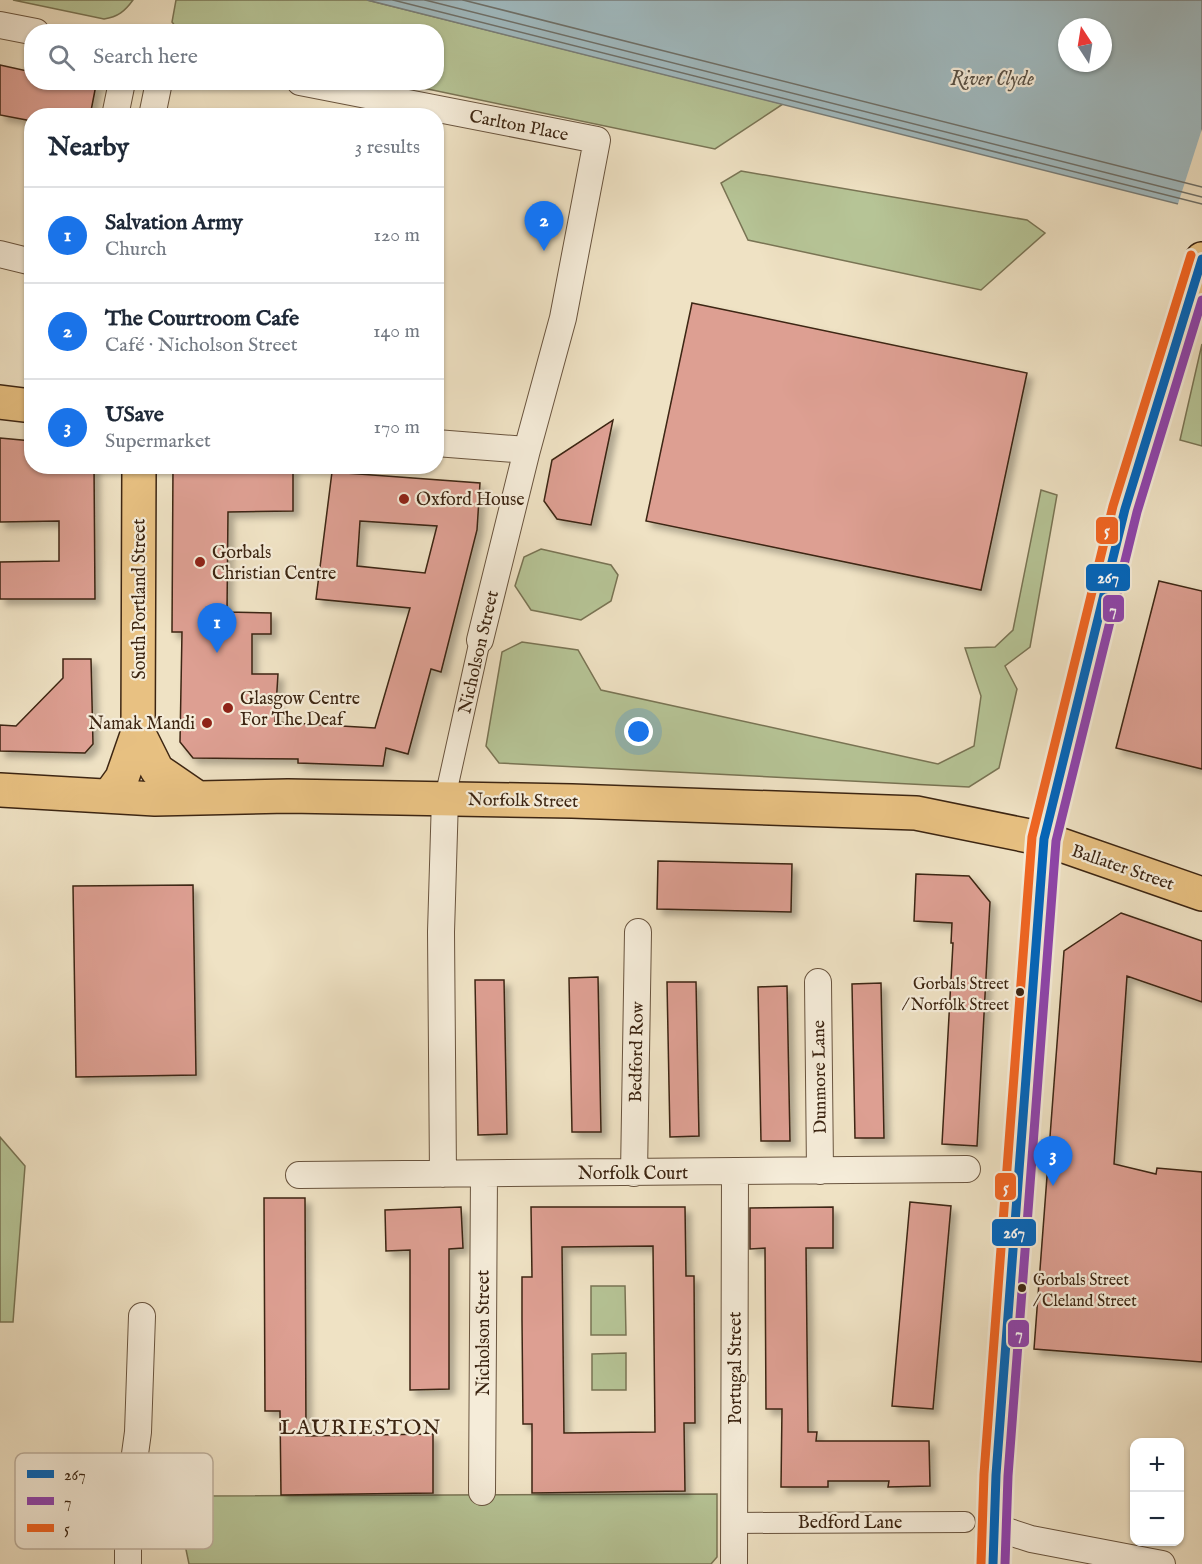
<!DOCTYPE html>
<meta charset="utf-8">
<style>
body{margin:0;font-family:"IM FELL English",serif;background:#f6f6f7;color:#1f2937}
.controls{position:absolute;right:18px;bottom:18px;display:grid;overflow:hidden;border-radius:12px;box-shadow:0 2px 4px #0004}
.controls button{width:54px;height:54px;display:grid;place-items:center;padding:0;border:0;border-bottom:2px solid #e0e1e3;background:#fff;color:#1f2937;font:30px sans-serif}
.compass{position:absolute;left:1058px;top:18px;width:54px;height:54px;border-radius:50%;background:#fff;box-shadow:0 2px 4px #0004;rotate:348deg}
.you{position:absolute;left:639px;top:732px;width:21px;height:21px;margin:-15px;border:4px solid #fff;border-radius:50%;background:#1a73e8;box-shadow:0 0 0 9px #1a73e833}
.badge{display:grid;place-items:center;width:39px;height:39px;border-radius:50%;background:#1a73e8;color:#fff;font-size:20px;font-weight:700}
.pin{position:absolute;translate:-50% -50px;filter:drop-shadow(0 2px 3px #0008)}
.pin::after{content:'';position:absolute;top:32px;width:21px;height:18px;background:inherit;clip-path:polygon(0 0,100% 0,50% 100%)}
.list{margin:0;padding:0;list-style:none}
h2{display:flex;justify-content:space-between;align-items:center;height:78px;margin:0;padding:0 24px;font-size:26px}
h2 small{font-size:20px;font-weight:400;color:#747a83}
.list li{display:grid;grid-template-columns:39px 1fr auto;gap:18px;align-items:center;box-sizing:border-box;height:96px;padding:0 24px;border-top:2px solid #e0e1e3}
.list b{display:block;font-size:22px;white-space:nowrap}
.list p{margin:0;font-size:20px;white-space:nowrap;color:#747a83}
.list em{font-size:20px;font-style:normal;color:#747a83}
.icon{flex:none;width:33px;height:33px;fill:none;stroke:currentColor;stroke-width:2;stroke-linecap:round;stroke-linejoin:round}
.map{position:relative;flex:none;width:1202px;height:1564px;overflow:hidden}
.search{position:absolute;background:#fff;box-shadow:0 2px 4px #0004;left:24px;top:24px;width:420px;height:66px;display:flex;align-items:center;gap:15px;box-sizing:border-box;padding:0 21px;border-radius:24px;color:#747a83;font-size:22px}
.panel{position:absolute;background:#fff;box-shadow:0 2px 4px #0004;left:24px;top:108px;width:420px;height:366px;border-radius:24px}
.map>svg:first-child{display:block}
.green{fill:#b6c496;stroke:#797454;stroke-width:1.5}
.water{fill:#a0bac0;stroke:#787e7a;stroke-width:1.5;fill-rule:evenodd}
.pier{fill:#efe2c4}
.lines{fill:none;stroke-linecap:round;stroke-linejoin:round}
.shore{stroke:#6e7069;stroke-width:1.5}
.building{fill:#dd9f92;stroke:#3c2512;stroke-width:1.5;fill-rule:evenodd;filter:url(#shadow)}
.pedestrian-casing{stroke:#69543e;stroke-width:22}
.minor-casing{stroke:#69543e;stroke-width:28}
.primary-casing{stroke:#3c2512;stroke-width:36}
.pedestrian{stroke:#f5ecd9;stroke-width:20}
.minor{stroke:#f5ecd9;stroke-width:26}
.primary{stroke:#e8c182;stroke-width:33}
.bus-1-casing{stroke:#f5ecd9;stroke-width:14}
.bus-2-casing{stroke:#f5ecd9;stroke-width:14}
.bus-3-casing{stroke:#f5ecd9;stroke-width:14}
.bus-1{stroke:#0065bd;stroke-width:9}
.bus-2{stroke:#8e44ad;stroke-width:9}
.bus-3{stroke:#f26522;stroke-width:9}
.poi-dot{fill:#8f2418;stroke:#f5ecd9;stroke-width:2}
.bus-dot{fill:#3c2512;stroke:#f5ecd9;stroke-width:2}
.labels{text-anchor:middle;stroke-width:4.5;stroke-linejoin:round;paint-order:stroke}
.bus-label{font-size:16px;fill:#3c2512;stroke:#f5ecd9;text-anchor:end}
.street-label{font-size:18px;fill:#3c2512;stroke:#f5ecd9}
.poi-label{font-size:18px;fill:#3c2512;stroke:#f5ecd9;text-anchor:start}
.water-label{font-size:20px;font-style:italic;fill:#5a5246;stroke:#f5ecd9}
.quarter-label{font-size:21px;letter-spacing:1.5px;fill:#3c2512;stroke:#f5ecd9}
.key{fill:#f5ecd9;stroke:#beb09d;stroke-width:1.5}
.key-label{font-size:16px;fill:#3c2512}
.line-badge{stroke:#f5ecd9;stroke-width:2}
.badge-label{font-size:16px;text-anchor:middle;font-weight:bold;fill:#fff}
</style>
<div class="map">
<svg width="1202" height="1564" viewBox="0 0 1202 1564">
<defs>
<filter id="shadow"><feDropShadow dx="5.5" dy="5.5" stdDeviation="3" flood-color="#0004"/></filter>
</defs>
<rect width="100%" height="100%" fill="#efe2c4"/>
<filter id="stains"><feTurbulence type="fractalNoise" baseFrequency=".00333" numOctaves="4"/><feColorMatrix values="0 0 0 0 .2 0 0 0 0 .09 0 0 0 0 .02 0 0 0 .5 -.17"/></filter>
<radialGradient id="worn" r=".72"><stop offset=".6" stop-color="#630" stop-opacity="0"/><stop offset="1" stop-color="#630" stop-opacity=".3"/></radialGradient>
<!-- green -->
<path class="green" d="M13,0H133C125,11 118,17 104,19Z
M176,0H367L783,104L715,149L399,83L436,82V32H180L172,22Z
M741,171L1027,220L1045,233L981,290L748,240L721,183Z
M1202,344V446L1180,440Z
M1041,490L1057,495L1030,647L1005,666L1017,689L999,768L969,787L499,763L486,746L502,652L522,642L578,650L601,690L938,764L974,746L981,696L965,648L995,647L1013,630Z
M541,549L611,565L618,575L611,601L581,620L531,610L515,586L524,557Z
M0,1137L25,1166L13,1322H0Z
M591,1286H625L626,1335H591Z
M626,1353V1390H592V1354Z
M717,1494V1557L711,1564H189L179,1516L182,1496Z"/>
<!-- water -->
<path class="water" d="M367,0H1202V210ZM1067,27H1103V63H1067Z"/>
<!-- pier -->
<path class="pier" d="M1202,129V213L1177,207Z"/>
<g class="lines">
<!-- shore -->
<path class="shore" d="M393,0L1202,204
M425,0L1202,197
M463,0L1202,187"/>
</g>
<!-- building -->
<path class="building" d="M0,65L32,72V82L96,85L90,116H32V121L0,115Z
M692,303L1027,373L981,590L646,521Z
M613,420L591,525L557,519L544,501L552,460Z
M0,438L32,441V466H94L95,599H0V562L59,561V521L0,522Z
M173,466H293V511L228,512L227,612L271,613V634H252V674H278L275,722L375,728L410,608L316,599L332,472L480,483L477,530L441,672L431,669L408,754L386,748L383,766L298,763V759L193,758L180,742L182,632H172ZM360,521L437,526L425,573L357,566Z
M1159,581L1202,591V769L1116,748Z
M63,659H91L93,744L85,753L0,751V725L16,726L63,678Z
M658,861L792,864L791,912L657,909Z
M916,874L969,876L990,902L977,1146L942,1144L953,943H951L952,923L914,921Z
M193,885L196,1075L76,1077L73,886Z
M1121,913L1202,941V1002L1127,976L1114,1164L1156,1174L1157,1168L1202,1172V1362L1034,1349L1064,951Z
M598,977L601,1132H572L569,978Z
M475,980H504L507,1134L478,1135Z
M667,982H696L699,1136L670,1137Z
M881,983L884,1138H855L852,984Z
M787,986L790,1141H761L758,987Z
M264,1198H305L306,1436L433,1434V1493L281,1495L280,1411H265Z
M910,1202L951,1206L933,1409L892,1406Z
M461,1207L463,1248L449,1249V1389L410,1390V1250L386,1251L385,1210Z
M531,1207H685L686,1276H694L695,1423H684L685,1491L532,1493V1424H523L522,1320V1277H532ZM653,1246L655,1432L564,1433L562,1247Z
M833,1207V1248H806L808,1432H817L816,1441H929L930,1486L888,1487L889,1481H828V1487H781L782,1409H766L765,1248L750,1249V1208Z"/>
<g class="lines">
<defs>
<path id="pedestrian" d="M445,798L480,640
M735,1523L965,1522"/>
<path id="minor" d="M0,25L36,32
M300,82L597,140L563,318L527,450L480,640
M115,116L122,82
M152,116L159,82
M0,254L32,262
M436,443L527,450
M818,982L820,1171
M634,1173L638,932
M443,1174L441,932L445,798
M299,1175L967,1169
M482,1492L484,1174
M994,1527L1031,1539L1162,1564
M128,1564V1505L138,1432L142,1316
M734,1564L735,1172"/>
<path id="primary" d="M0,402L32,406
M138,732L157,770L195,796
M0,790L155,799L288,796L572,801L916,813L1044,839L1202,894
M109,796L122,778L138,732L139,466
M993,1564L996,1475L1044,839L1125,509L1202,259"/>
</defs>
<!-- pedestrian casing -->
<use href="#pedestrian" class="pedestrian-casing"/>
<!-- minor casing -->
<use href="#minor" class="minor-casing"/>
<!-- primary casing -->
<use href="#primary" class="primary-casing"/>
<!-- pedestrian -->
<use href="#pedestrian" class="pedestrian"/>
<!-- minor -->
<use href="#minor" class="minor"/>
<!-- primary -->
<use href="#primary" class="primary"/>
<defs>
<path id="bus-1" d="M993,1564L996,1475L1044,839L1125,509L1202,259"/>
<path id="bus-2" d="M1005,1564L1008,1476L1056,841L1137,512L1202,300"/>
<path id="bus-3" d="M981,1564L984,1474L1032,837L1113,506L1191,255"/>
</defs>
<!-- bus-1 casing -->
<use href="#bus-1" class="bus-1-casing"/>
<!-- bus-2 casing -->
<use href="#bus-2" class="bus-2-casing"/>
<!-- bus-3 casing -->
<use href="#bus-3" class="bus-3-casing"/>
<!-- bus-1 -->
<use href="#bus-1" class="bus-1"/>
<!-- bus-2 -->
<use href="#bus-2" class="bus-2"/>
<!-- bus-3 -->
<use href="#bus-3" class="bus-3"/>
</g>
<!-- markers -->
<g class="poi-dot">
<circle cx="404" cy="499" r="6"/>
<circle cx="200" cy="562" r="6"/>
<circle cx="228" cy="708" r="6"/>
<circle cx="207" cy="723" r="6"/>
</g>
<g class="bus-dot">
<circle cx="1020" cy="992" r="5"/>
<circle cx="1022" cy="1288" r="5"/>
</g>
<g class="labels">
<!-- bus labels -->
<g class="bus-label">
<text x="1009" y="989">Gorbals Street<tspan x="1009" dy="21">/ Norfolk Street</tspan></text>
<text x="1033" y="1285" text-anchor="start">Gorbals Street<tspan x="1033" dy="21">/ Cleland Street</tspan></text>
</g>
<!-- street labels -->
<g class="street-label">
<text transform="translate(519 125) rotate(11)" y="6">Carlton Place</text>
<text transform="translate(139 599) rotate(-90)" y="6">South Portland Street</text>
<text transform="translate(478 652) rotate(-77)" y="6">Nicholson Street</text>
<text transform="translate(523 800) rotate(1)" y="6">Norfolk Street</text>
<text transform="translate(1123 867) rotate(19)" y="6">Ballater Street</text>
<text transform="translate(636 1052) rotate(-89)" y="6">Bedford Row</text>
<text transform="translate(819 1077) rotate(-91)" y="6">Dunmore Lane</text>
<text x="633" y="1179">Norfolk Court</text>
<text transform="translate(483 1333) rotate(-90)" y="6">Nicholson Street</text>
<text transform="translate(735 1368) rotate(-90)" y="6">Portugal Street</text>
<text x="850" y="1528">Bedford Lane</text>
</g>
<!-- poi labels -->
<g class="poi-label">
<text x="416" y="505">Oxford House</text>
<text x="212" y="558">Gorbals<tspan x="212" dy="21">Christian Centre</tspan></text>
<text x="240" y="704">Glasgow Centre<tspan x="240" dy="21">For The Deaf</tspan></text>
<text x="195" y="729" text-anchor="end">Namak Mandi</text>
</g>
<!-- water labels -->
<g class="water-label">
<text x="992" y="85">River Clyde</text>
</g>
<!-- quarter labels -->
<g class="quarter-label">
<text x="361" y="1434">LAURIESTON</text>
</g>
</g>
<!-- legend -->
<rect x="15" y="1453" width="198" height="96" rx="9" class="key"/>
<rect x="27" y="1470" width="27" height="8" fill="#0065bd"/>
<rect x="27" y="1497" width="27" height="8" fill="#8e44ad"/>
<rect x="27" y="1524" width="27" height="8" fill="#f26522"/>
<g class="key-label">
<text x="64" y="1480">267</text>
<text x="64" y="1507">7</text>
<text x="64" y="1534">5</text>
</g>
<g class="line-badge">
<rect x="1095" y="516" width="24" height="29" rx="6" fill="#f26522"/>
<rect x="1085" y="563" width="46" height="29" rx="6" fill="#0065bd"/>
<rect x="1102" y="594" width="23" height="29" rx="6" fill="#8e44ad"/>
<rect x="994" y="1172" width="23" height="29" rx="6" fill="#f26522"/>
<rect x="991" y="1218" width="46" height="29" rx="6" fill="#0065bd"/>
<rect x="1007" y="1319" width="23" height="29" rx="6" fill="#8e44ad"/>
</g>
<g class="badge-label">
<text x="1107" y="536">5</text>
<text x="1108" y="583">267</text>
<text x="1113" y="615">7</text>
<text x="1006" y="1193">5</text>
<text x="1014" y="1238">267</text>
<text x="1019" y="1339">7</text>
</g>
<rect width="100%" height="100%" filter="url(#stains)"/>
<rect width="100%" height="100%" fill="url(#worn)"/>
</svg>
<div class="controls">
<button>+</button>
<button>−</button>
</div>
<svg class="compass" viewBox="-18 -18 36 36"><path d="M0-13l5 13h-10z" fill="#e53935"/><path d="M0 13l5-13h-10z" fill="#747a83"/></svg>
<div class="you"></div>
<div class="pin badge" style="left:217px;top:653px">1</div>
<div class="pin badge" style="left:544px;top:251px">2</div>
<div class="pin badge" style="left:1053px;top:1186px">3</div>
<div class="search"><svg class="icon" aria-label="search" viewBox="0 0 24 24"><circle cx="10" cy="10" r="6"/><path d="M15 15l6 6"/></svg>Search here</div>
<section class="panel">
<h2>Nearby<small>3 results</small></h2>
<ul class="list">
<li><span class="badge">1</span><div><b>Salvation Army</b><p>Church</p></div><em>120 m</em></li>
<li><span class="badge">2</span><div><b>The Courtroom Cafe</b><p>Café · Nicholson Street</p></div><em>140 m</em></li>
<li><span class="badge">3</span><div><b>USave</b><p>Supermarket</p></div><em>170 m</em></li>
</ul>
</section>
</div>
